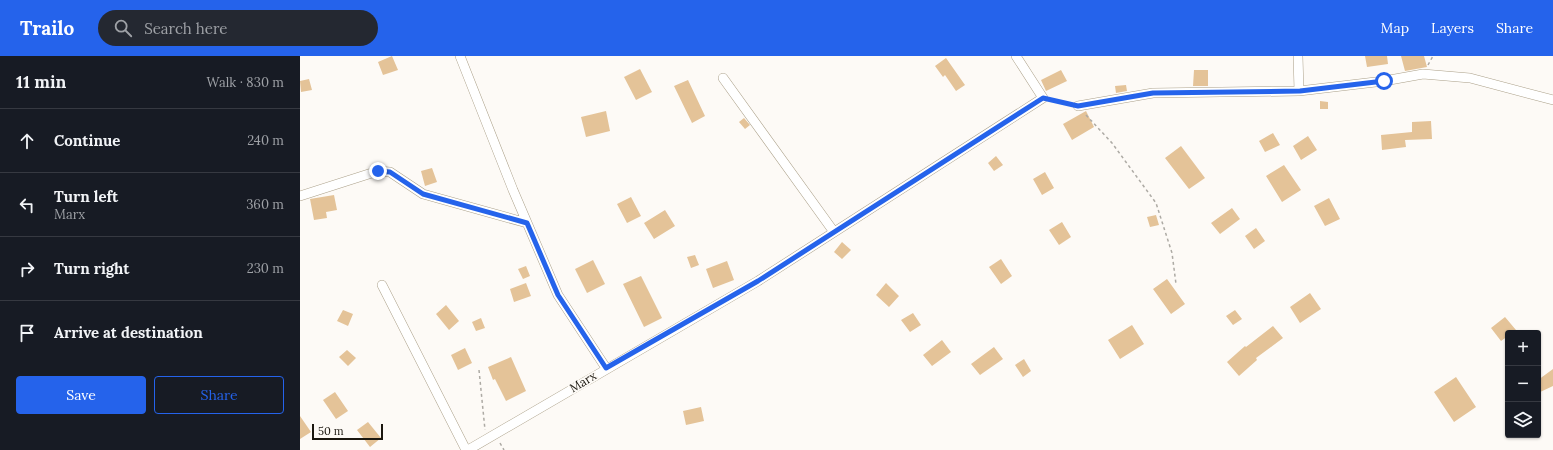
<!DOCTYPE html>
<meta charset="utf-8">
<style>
body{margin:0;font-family:Lora,serif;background:#242831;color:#f1f3f6}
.controls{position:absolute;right:12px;bottom:12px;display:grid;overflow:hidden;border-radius:4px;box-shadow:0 1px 3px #0004}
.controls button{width:36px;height:36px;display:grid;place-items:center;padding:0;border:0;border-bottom:1px solid #363941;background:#171b24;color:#f1f3f6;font:20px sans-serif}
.scale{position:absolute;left:12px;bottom:10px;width:71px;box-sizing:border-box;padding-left:4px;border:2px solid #1b170f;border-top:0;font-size:11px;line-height:14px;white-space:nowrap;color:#1b170f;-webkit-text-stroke:3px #fdfaf6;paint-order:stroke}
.stop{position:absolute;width:12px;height:12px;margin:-9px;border:3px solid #2563eb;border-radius:50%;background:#fff}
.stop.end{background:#2563eb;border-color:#fff;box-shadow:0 1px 4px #0008}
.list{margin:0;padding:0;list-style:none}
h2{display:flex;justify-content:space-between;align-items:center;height:52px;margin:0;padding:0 16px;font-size:17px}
h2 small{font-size:13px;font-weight:400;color:#9ea1a6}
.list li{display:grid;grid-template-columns:26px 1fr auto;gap:12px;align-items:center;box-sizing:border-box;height:64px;padding:0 16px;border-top:1px solid #363941}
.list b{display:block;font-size:15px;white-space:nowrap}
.list p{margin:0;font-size:13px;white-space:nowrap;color:#9ea1a6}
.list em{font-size:13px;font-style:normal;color:#9ea1a6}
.actions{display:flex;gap:8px;padding:12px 16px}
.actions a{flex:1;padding:9px 0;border:1px solid #2563eb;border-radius:4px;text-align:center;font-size:14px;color:#2563eb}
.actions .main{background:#2563eb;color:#fff}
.icon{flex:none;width:22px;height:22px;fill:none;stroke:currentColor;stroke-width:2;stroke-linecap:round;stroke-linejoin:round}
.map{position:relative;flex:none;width:1253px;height:394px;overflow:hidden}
header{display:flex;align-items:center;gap:24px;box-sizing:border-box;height:56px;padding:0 20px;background:#2563eb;color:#fff}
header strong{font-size:19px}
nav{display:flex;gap:22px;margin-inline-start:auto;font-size:14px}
.search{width:280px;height:36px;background:#242831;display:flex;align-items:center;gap:10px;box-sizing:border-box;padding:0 14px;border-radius:22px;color:#9ea1a6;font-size:15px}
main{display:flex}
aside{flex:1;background:#171b24}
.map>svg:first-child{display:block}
.building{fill:#e4c398}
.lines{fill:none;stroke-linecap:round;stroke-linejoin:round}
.street-casing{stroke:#aba089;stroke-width:10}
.path{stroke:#adaaa4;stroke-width:1.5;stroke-dasharray:3 3;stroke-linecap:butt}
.street{stroke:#fff;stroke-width:9}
.route{stroke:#2563eb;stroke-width:5}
.labels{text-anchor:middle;stroke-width:3.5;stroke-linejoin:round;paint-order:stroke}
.street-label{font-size:12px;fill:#1b170f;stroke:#fdfaf6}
</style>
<header>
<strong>Trailo</strong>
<div class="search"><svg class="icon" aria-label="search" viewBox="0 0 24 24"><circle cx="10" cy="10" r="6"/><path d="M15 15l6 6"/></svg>Search here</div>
<nav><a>Map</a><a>Layers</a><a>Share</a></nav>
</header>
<main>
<aside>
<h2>11 min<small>Walk · 830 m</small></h2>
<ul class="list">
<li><svg class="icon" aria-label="ahead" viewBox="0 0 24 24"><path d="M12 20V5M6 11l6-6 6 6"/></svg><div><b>Continue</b></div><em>240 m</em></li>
<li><svg class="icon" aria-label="left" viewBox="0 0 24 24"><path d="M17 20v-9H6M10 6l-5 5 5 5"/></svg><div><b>Turn left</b><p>Marx</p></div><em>360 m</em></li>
<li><svg class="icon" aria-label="right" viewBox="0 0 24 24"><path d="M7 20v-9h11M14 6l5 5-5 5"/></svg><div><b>Turn right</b></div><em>230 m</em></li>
<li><svg class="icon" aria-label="arrive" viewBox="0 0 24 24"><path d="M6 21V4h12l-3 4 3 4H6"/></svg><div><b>Arrive at destination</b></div></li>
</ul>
<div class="actions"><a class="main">Save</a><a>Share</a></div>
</aside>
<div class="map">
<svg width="1253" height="394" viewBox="0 0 1253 394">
<rect width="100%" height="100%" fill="#fdfaf6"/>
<!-- building -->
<path class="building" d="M92,0L98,14L83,19L78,6Z
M1065,0H1087L1088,8L1067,11Z
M1101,0H1124L1127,11L1105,15Z
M646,2L665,29L656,35L645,19L643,21L635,10Z
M340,13L352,36L336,44L324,21Z
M761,14L767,25L746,35L741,24Z
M894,14H908V30H893Z
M9,23L12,34L1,36L0,25Z
M388,24L405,60L392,67L374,30Z
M826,29L827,35L816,37L815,30Z
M1020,45L1028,46V53H1020Z
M306,55L310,75L286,81L281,61Z
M786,55L794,71L772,84L763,68Z
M444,62L450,69L445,73L439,66Z
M1131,65L1132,83L1105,84L1106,91L1082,94L1081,79L1112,76V66Z
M973,77L980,89L965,96L959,85Z
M1008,80L1017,94L1001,104L993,90Z
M881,90L905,122L889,133L865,102Z
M696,100L703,109L694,115L688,107Z
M984,109L1001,134L982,146L966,120Z
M132,112L137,126L125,130L121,115Z
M745,116L754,132L742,139L733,123Z
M34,139L37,154L26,156L27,162L14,164L10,143Z
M331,141L341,160L327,167L317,148Z
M1029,142L1040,163L1025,170L1014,150Z
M932,152L940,163L920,178L911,167Z
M365,154L375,170L354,183L344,167Z
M856,159L859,169L850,171L847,161Z
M762,166L771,181L759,189L749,174Z
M956,172L965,185L954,193L945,180Z
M542,186L551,194L542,203L534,196Z
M395,199L399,209L391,212L387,201Z
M701,203L712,220L701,228L689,211Z
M293,204L305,228L287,237L275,213Z
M427,205L434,224L413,232L406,213Z
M226,210L230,220L223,223L218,213Z
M341,220L362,262L344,271L323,228Z
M867,223L885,248L871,258L853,233Z
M226,227L231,240L214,246L210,233Z
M586,227L599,240L589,251L576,239Z
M1010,237L1021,253L1000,267L990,251Z
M146,249L159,265L149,274L136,258Z
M43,254L53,258L48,270L37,265Z
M935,254L942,263L933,269L926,260Z
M613,257L621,269L610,276L601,264Z
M1205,261L1216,274L1212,277H1208V280L1201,285L1191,272Z
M181,262L185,272L176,275L172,266Z
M832,269L844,288L820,303L808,284Z
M973,270L983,282L956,302L957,304L939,320L927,306L945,290L946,291Z
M642,284L651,296L632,310L623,299Z
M694,291L703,303L680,319L671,308Z
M165,292L172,307L158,314L151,299Z
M47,294L56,302L48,310L39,301Z
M211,301L226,335L206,345L195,323L193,324L188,311Z
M724,303L731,315L723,321L715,309Z
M1253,313V330L1238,337V324Z
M1156,321L1176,351L1154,366L1134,336Z
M35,336L48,355L36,363L23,344Z
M401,351L404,365L386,369L383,355Z
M0,360L11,376L0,383Z
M68,366L81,382L70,391L57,374Z"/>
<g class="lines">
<defs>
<path id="street" d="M160,0L213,134L258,239L306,312
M998,0L999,35
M423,22L534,176
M778,50L853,37L999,35L1084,25L1123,18L1170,22L1253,44
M0,140L78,115L90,116L123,138L227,167
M82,229L166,394
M168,394L458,225L743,42L716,0"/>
</defs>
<!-- street casing -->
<use href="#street" class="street-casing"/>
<!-- path -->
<path class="path" d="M1128,9L1133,0
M751,43L769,48
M786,59L812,87L856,147L872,197L876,228
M179,314L185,374
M200,387L204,394"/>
<!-- street -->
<use href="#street" class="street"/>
</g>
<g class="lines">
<!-- route -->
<path class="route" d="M78,115L90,116L123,138L227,167L258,239L306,312L458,225L743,42L778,50L853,37L1000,35L1084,25"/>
</g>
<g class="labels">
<!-- street labels -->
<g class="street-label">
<text transform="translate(283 326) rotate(-31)" y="4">Marx</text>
</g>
</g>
</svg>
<div class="controls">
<button>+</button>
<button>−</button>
<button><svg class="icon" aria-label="layers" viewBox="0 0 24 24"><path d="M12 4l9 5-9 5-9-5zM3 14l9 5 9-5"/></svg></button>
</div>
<div class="scale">50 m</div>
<div class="stop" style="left:1084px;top:25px"></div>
<div class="stop end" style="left:78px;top:115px"></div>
</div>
</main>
